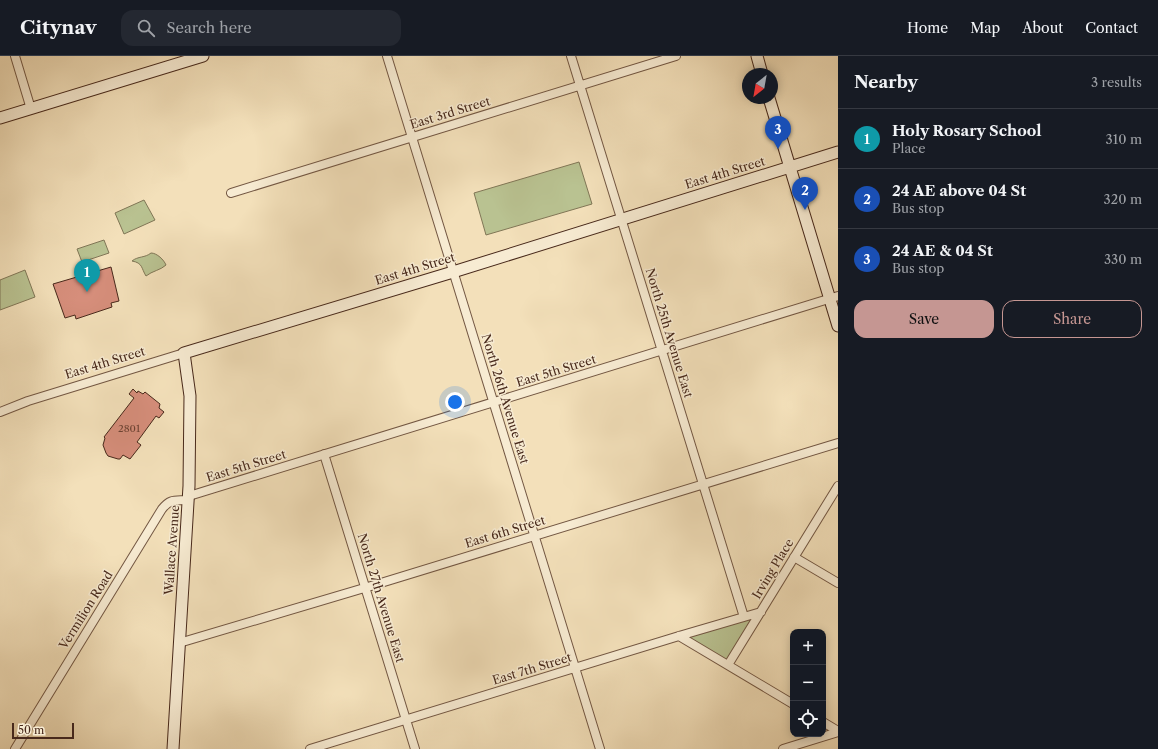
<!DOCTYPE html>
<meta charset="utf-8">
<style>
body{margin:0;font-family:"Libre Caslon Text",serif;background:#242831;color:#f1f3f6}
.controls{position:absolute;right:12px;bottom:12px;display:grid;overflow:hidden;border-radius:8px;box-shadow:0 2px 10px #0003}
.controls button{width:36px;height:36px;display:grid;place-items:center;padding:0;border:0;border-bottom:1px solid #363941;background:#171b24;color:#f1f3f6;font:20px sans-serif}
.compass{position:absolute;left:742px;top:12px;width:36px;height:36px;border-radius:50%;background:#171b24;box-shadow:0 2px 10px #0003;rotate:211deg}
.scale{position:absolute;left:12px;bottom:10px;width:62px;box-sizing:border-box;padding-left:4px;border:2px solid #48291b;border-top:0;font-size:11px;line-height:14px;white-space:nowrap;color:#48291b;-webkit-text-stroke:3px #f7ebd2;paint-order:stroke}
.you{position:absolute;left:455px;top:346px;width:14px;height:14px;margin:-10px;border:3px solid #fff;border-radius:50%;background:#1a73e8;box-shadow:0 0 0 6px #1a73e833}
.badge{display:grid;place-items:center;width:26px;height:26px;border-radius:50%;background:#c59692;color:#fff;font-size:13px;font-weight:700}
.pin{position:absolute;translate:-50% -33px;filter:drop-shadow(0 1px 2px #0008)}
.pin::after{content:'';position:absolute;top:21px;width:14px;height:12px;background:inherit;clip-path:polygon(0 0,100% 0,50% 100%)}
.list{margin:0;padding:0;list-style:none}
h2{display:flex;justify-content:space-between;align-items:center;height:52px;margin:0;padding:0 16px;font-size:17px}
h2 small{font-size:13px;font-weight:400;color:#9ea1a6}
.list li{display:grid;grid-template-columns:26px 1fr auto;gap:12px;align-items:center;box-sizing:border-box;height:60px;padding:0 16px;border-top:1px solid #363941}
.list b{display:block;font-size:15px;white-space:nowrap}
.list p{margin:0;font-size:13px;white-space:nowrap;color:#9ea1a6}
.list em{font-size:13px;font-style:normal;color:#9ea1a6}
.actions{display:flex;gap:8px;padding:12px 16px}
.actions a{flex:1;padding:9px 0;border:1px solid #c59692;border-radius:12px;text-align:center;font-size:14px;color:#c59692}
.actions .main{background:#c59692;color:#111}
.icon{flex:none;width:22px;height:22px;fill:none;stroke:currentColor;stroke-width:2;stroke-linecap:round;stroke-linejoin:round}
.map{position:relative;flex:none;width:838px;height:693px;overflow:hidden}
header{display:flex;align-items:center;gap:24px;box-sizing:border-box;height:56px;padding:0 20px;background:#171b24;border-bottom:1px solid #363941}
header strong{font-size:19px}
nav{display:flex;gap:22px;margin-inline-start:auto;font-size:14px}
.search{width:280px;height:36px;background:#242831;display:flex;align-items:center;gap:10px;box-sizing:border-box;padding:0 14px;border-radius:12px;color:#9ea1a6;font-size:15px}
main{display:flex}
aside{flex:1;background:#171b24}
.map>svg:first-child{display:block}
.green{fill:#b9c291;stroke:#807656}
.building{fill:#d68e7b;stroke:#48291b}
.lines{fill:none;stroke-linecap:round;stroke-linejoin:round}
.street-casing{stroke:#735743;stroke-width:10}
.secondary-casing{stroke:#48291b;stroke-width:13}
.street{stroke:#f7ebd2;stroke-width:8}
.secondary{stroke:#f7ebd2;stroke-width:11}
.labels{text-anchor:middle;stroke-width:3;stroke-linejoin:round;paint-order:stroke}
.number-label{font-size:10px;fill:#6c4233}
.street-label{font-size:12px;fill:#48291b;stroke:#f7ebd2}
</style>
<header>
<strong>Citynav</strong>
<div class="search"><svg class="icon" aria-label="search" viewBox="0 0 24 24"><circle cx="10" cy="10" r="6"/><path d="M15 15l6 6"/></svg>Search here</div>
<nav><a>Home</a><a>Map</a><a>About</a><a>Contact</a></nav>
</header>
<main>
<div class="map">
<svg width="838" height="693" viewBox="0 0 838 693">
<rect width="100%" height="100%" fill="#f3e0ba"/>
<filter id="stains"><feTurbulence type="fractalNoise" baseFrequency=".005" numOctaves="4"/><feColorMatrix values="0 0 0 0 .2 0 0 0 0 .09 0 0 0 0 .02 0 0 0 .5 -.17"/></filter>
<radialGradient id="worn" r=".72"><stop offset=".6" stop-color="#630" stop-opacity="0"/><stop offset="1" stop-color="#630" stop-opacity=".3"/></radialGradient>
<!-- green -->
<path class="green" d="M579,106L592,148L486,179L474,137Z
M144,144L155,164L124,178L115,157Z
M104,184L109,197L82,206L77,193Z
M151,197C157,197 164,204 166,209C161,214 152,215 146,220C141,212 143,207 132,205C138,200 145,202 151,197Z
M25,214L35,241L0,254V224Z
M761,556L728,609L679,580Z"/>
<!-- building -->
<path class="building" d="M111,211L119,245L111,247L112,251L76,263L75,259L65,262L53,228Z
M133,333L137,337L138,335L143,338L145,336L160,348L159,352L164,356L159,362L156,360L137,386L141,389L130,403L123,399L120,403H118L108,400L106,397L103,389L105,382L104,381L134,342L129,338Z"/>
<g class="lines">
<defs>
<path id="street" d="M15,0L31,53
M387,0L600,693
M571,0L744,561
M231,137L676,0
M0,356L28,345L184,297
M324,398L415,693
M189,440L838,240
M794,501L838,527
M679,580L793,648
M179,587L371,530L838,387
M728,609L838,430
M823,666L838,675
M15,693L162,453C171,442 175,445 188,444
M310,693L679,580L761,556
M783,693L838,676"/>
<path id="secondary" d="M757,0L762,18
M769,42L838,270
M0,62L203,0
M173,693L189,430L190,340L184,297L453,216L838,96"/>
</defs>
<!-- street casing -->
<use href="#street" class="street-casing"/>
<!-- secondary casing -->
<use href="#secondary" class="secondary-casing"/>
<!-- street -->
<use href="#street" class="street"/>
<!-- secondary -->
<use href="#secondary" class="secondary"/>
</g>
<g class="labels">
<!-- number labels -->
<g class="number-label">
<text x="129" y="376">2801</text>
</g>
<!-- street labels -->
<g class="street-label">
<text transform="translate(450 57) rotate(-17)" y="4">East 3rd Street</text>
<text transform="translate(725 117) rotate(-17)" y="4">East 4th Street</text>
<text transform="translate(415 213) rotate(-17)" y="4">East 4th Street</text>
<text transform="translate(669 277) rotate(73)" y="4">North 25th Avenue East</text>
<text transform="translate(105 307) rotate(-17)" y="4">East 4th Street</text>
<text transform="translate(556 315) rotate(-17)" y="4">East 5th Street</text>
<text transform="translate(505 343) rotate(73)" y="4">North 26th Avenue East</text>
<text transform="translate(246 410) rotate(-17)" y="4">East 5th Street</text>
<text transform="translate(505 476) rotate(-17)" y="4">East 6th Street</text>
<text transform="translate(172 494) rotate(-86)" y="4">Wallace Avenue</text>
<text transform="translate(773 513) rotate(-59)" y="4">Irving Place</text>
<text transform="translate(381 542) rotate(73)" y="4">North 27th Avenue East</text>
<text transform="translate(86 554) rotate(-58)" y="4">Vermilion Road</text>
<text transform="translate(532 613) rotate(-17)" y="4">East 7th Street</text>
</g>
</g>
<rect width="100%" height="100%" filter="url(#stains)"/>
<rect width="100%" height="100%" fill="url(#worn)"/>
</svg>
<div class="controls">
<button>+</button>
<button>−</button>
<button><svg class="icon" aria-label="locate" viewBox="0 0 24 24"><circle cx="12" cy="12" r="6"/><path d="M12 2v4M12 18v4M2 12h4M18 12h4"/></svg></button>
</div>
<svg class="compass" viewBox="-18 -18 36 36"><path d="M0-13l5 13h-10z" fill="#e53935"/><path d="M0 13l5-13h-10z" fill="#9ea1a6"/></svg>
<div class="scale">50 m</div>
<div class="you"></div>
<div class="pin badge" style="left:87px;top:236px;background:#0f9aa8">1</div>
<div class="pin badge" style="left:805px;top:154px;background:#1a4fb4">2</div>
<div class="pin badge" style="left:778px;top:93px;background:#1a4fb4">3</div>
</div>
<aside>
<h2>Nearby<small>3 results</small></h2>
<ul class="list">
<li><span class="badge" style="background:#0f9aa8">1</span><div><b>Holy Rosary School</b><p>Place</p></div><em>310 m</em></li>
<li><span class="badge" style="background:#1a4fb4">2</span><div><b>24 AE above 04 St</b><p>Bus stop</p></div><em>320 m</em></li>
<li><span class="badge" style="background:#1a4fb4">3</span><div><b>24 AE &amp; 04 St</b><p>Bus stop</p></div><em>330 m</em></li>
</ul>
<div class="actions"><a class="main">Save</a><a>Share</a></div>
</aside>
</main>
